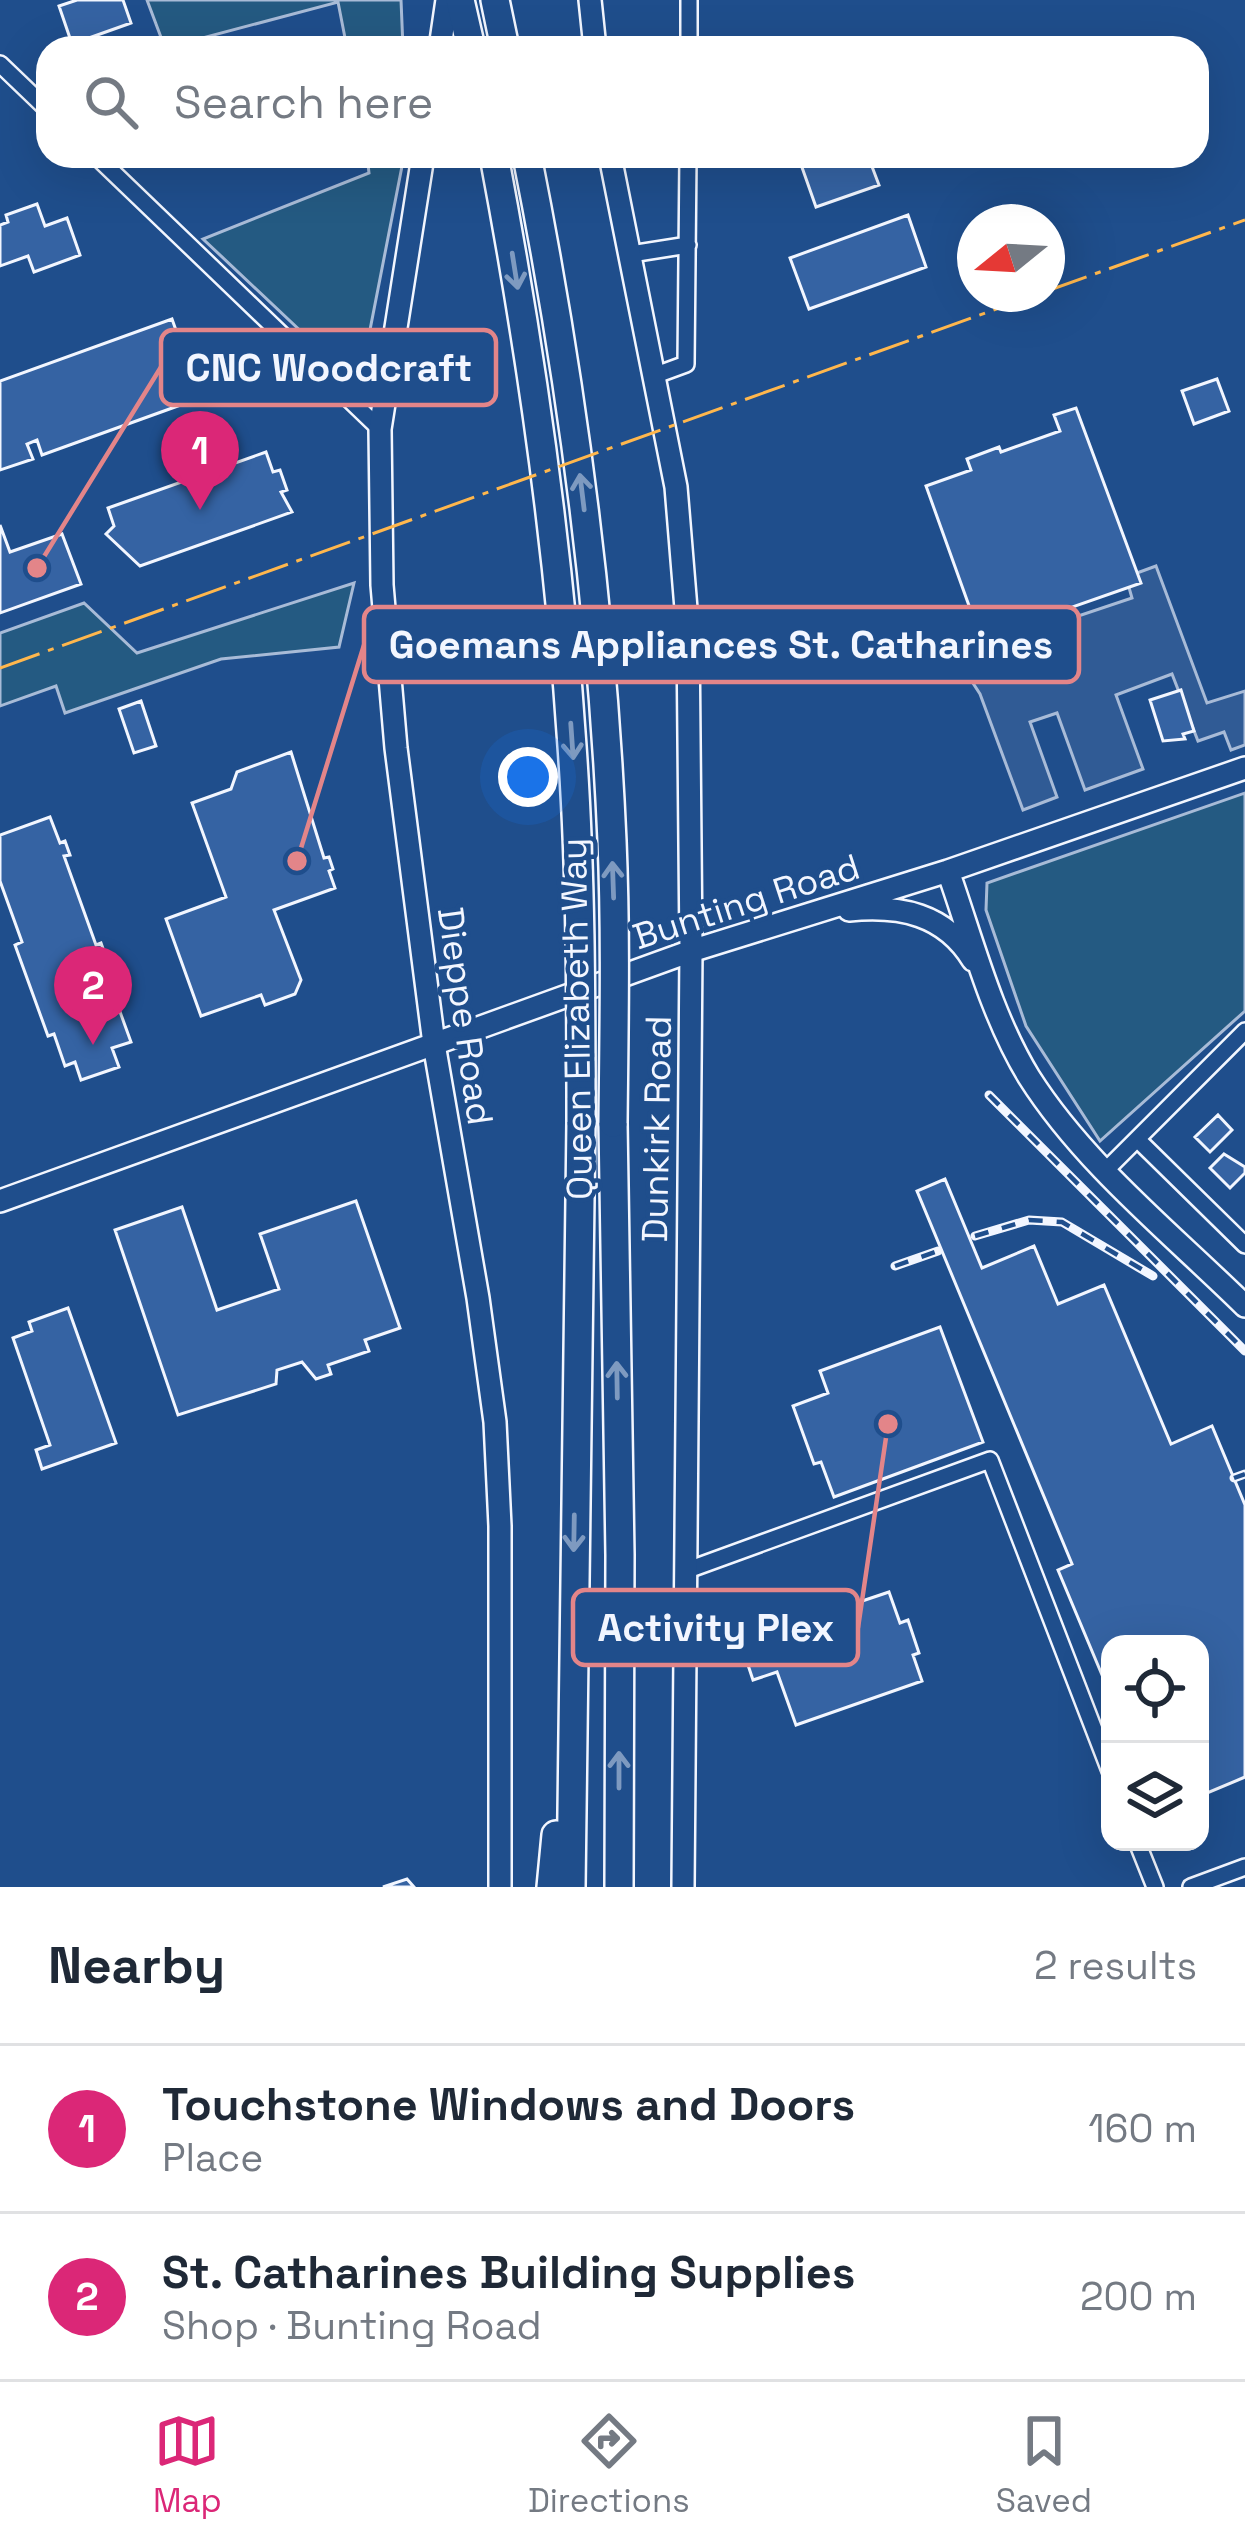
<!DOCTYPE html>
<meta charset="utf-8">
<style>
body{margin:0;font-family:"Space Grotesk",sans-serif;background:#f2f2f3;color:#1f2937}
.controls{position:absolute;right:36px;bottom:36px;display:grid;overflow:hidden;border-radius:24px;box-shadow:0 12px 48px #0002}
.controls button{width:108px;height:108px;display:grid;place-items:center;padding:0;border:0;border-bottom:3px solid #e0e1e3;background:#fff;color:#1f2937;font:60px sans-serif}
.compass{position:absolute;left:957px;top:204px;width:108px;height:108px;border-radius:50%;background:#fff;box-shadow:0 12px 48px #0002;rotate:252deg}
.you{position:absolute;left:528px;top:777px;width:42px;height:42px;margin:-30px;border:9px solid #fff;border-radius:50%;background:#1a73e8;box-shadow:0 0 0 18px #1a73e833}
.badge{display:grid;place-items:center;width:78px;height:78px;border-radius:50%;background:#db2777;color:#fff;font-size:39px;font-weight:700}
.pin{position:absolute;translate:-50% -99px;filter:drop-shadow(0 3px 6px #0008)}
.pin::after{content:'';position:absolute;top:63px;width:42px;height:36px;background:inherit;clip-path:polygon(0 0,100% 0,50% 100%)}
.list{margin:0;padding:0;list-style:none}
h2{display:flex;justify-content:space-between;align-items:center;height:156px;margin:0;padding:0 48px;font-size:51px}
h2 small{font-size:39px;font-weight:400;color:#747a83}
.list li{display:grid;grid-template-columns:78px 1fr auto;gap:36px;align-items:center;box-sizing:border-box;height:168px;padding:0 48px;border-top:3px solid #e0e1e3}
.list b{display:block;font-size:45px;white-space:nowrap}
.list p{margin:0;font-size:39px;white-space:nowrap;color:#747a83}
.list em{font-size:39px;font-style:normal;color:#747a83}
.icon{flex:none;width:66px;height:66px;fill:none;stroke:currentColor;stroke-width:2;stroke-linecap:round;stroke-linejoin:round}
.map{position:relative;flex:none;width:1245px;height:1887px;overflow:hidden}
.search{position:absolute;background:#fff;box-shadow:0 12px 48px #0002;left:36px;right:36px;top:36px;height:132px;display:flex;align-items:center;gap:30px;box-sizing:border-box;padding:0 42px;border-radius:36px;color:#747a83;font-size:45px}
.sheet{height:492px;background:#fff}
nav{display:flex;justify-content:space-around;align-items:center;box-sizing:border-box;height:168px;border-top:3px solid #e0e1e3;background:#fff;font-size:33px;color:#747a83}
nav a{display:grid;justify-items:center;gap:6px}
nav .on{color:#db2777}
.map>svg:first-child{display:block}
.green{fill:#245a82;stroke:#a8bbd7;stroke-width:3}
.parking{fill:#305b95;stroke:#a8bbd7;stroke-width:3}
.building{fill:#3563a3;stroke:#f2f6ff;stroke-width:3}
.lines{fill:none;stroke-linecap:round;stroke-linejoin:round}
.street-casing{stroke:#f2f6ff;stroke-width:20}
.secondary-casing{stroke:#f2f6ff;stroke-width:26}
.highway-casing{stroke:#f2f6ff;stroke-width:32}
.street{stroke:#1f4e8c;stroke-width:15}
.secondary{stroke:#1f4e8c;stroke-width:21}
.highway{stroke:#1f4e8c;stroke-width:27}
.rail-casing{stroke:#f2f6ff;stroke-width:9}
.rail{stroke:#1f4e8c;stroke-width:4.5;stroke-dasharray:14;stroke-linecap:butt}
.highway-bridge-casing{stroke:#f2f6ff;stroke-width:32;stroke-linecap:butt}
.highway-bridge{stroke:#1f4e8c;stroke-width:27}
.power{stroke:#ffb74d;stroke-width:3;stroke-dasharray:42 9 6 9;stroke-linecap:butt}
.oneway{stroke:#7e9ac0}
.labels{text-anchor:middle;stroke-width:9;stroke-linejoin:round;paint-order:stroke}
.street-label{font-size:36px;fill:#f2f6ff;stroke:#1f4e8c}
.leader{fill:none;stroke:#e38589;stroke-width:4.5}
.callout-dot{fill:#e38589;stroke:#1f4e8c;stroke-width:4.5}
.callout{fill:#1f4e8c;stroke:#e38589;stroke-width:4.5}
.callout-label{font-size:39px;text-anchor:middle;font-weight:bold;fill:#f2f6ff}
</style>
<div class="map">
<svg width="1245" height="1887" viewBox="0 0 1245 1887">
<rect width="100%" height="100%" fill="#1f4e8c"/>
<!-- green -->
<path class="green" d="M147,0H401L403,48H347L338,2L165,48Z
M367,156H404L359,386L203,239L369,173Z
M354,583L339,647L221,659L65,713L56,686L0,706V633L84,603L137,653Z
M1245,793V1011L1100,1141L1026,1026L986,910L987,883Z"/>
<!-- parking -->
<path class="parking" d="M1156,566L1207,703L1245,691V745L1231,750L1224,732L1198,741L1172,674L1116,695L1143,769L1085,790L1057,713L1030,722L1057,797L1023,810L980,694L956,657L1132,598L1126,577Z"/>
<!-- building -->
<path class="building" d="M77,0H123L131,23L72,44L59,6Z
M798,156H868L879,185L816,207Z
M37,204L45,226L67,218L80,255L34,272L28,256L0,266V225L8,222L6,215Z
M908,215L926,267L809,309L790,258Z
M172,319L200,398L42,455L37,440L27,444L33,459L0,470V381Z
M1217,379L1229,411L1194,424L1182,391Z
M1076,408L1141,583L981,639L926,486L971,470L967,459L999,447L1001,452L1060,431L1054,415Z
M266,452L273,472L280,470L287,490L281,492L292,512L140,566L106,534L114,526L108,508Z
M0,525L10,552L62,534L81,584L0,613Z
M1181,690L1194,731L1183,734L1185,739L1163,741L1150,700Z
M141,701L156,746L134,753L119,709Z
M291,752L324,858L329,857L333,869L329,871L335,888L274,910L301,980L295,994L265,1005L261,995L201,1016L166,919L226,897L192,803L231,789L237,772Z
M50,817L60,843L65,841L70,855L64,856L96,945L101,943L120,996L115,998L131,1042L112,1048L119,1067L81,1080L75,1062L65,1066L54,1034L48,1036L15,945L22,942L0,881V835Z
M1218,1115L1232,1130L1210,1152L1195,1137Z
M1224,1154L1245,1167V1173L1230,1188L1210,1168Z
M945,1179L982,1268L1034,1246L1058,1304L1104,1285L1171,1444L1212,1426L1245,1505V1777L1200,1796V1644H1110V1694L1058,1570L1072,1564L917,1191Z
M356,1201L400,1328L365,1340L369,1351L328,1365L331,1374L316,1379L302,1362L277,1370L276,1384L178,1415L115,1230L182,1207L217,1310L279,1289L260,1234Z
M68,1308L116,1443L42,1469L36,1450L50,1445L13,1338L32,1331L29,1322Z
M940,1327L983,1442L834,1497L821,1462L814,1464L793,1406L828,1393L820,1371Z
M889,1592L900,1623L908,1620L919,1653L913,1655L922,1681L796,1725L777,1672L753,1680L744,1653L738,1655L735,1644L746,1640L748,1645L766,1639L764,1634Z
M407,1879L414,1887H383Z"/>
<g class="lines">
<defs>
<path id="street" d="M689,48V0
M0,64L48,110
M96,156L380,429
M631,254L688,245
M656,375L686,364L688,156
M1137,1139L1245,1245
M1106,1170L1245,1031
M685,1571L990,1460L1110,1771
M1137,1842L1155,1887
M1191,1887L1245,1867"/>
<path id="secondary" d="M590,0L595,48
M440,48L447,0
M423,156L380,429L382,585L396,748L434,1044L478,1298L495,1422L500,1526V1887
M610,156L676,487L688,633L691,951L683,1887
M948,871C972,939 991,1015 1029,1077C1084,1164 1172,1234 1245,1306
M849,910C900,905 945,914 973,960
M0,1201L691,951L948,871L1245,768"/>
<path id="highway" d="M460,0L471,48
M495,0L505,48
M613,1123L620,1555L619,1887
M551,1887L556,1835
M571,1887L581,1122"/>
</defs>
<!-- street casing -->
<use href="#street" class="street-casing"/>
<!-- secondary casing -->
<use href="#secondary" class="secondary-casing"/>
<!-- highway casing -->
<use href="#highway" class="highway-casing"/>
<!-- street -->
<use href="#street" class="street"/>
<!-- secondary -->
<use href="#secondary" class="secondary"/>
<!-- highway -->
<use href="#highway" class="highway"/>
<defs>
<path id="rail" d="M989,1095L1245,1351
M975,1236L1029,1220L1062,1222L1153,1276
M895,1266L938,1251
M1234,1478L1245,1474"/>
</defs>
<!-- rail casing -->
<use href="#rail" class="rail-casing"/>
<!-- rail -->
<use href="#rail" class="rail"/>
<defs>
<path id="highway-bridge" d="M494,156C531,351 559,548 572,746C581,871 581,997 581,1122
M527,156C572,382 602,611 612,841C616,935 614,1029 613,1123"/>
</defs>
<!-- highway-bridge casing -->
<use href="#highway-bridge" class="highway-bridge-casing"/>
<!-- highway-bridge -->
<use href="#highway-bridge" class="highway-bridge"/>
<!-- power -->
<path class="power" d="M1047,291L1245,220
M0,668L1038,294"/>
</g>
<!-- one-way arrows -->
<defs><path id="oneway-shaft" d="M-6 0H5M1.5-3L5.5 0L1.5 3" fill="none" stroke-width="1.6" stroke-linecap="round" stroke-linejoin="round" transform="scale(3)"/></defs>
<g class="oneway">
<use href="#oneway-shaft" transform="translate(515 271) rotate(81)"/>
<use href="#oneway-shaft" transform="translate(582 492) rotate(-97)"/>
<use href="#oneway-shaft" transform="translate(572 741) rotate(86)"/>
<use href="#oneway-shaft" transform="translate(613 880) rotate(-92)"/>
<use href="#oneway-shaft" transform="translate(617 1380) rotate(-91)"/>
<use href="#oneway-shaft" transform="translate(574 1533) rotate(91)"/>
<use href="#oneway-shaft" transform="translate(619 1770) rotate(-90)"/>
</g>
<g class="labels">
<!-- street labels -->
<g class="street-label">
<text transform="translate(746 901) rotate(-18)" y="13">Bunting Road</text>
<text transform="translate(466 1016) rotate(82)" y="13">Dieppe Road</text>
<text transform="translate(576 1019) rotate(-91)" y="13">Queen Elizabeth Way</text>
<text transform="translate(656 1129) rotate(-89)" y="13">Dunkirk Road</text>
</g>
</g>
<!-- callouts -->
<path class="leader" d="M37 568L161 367M297 861L364 645M888 1424L858 1628"/>
<g class="callout-dot">
<circle cx="37" cy="568" r="12"/>
<circle cx="297" cy="861" r="12"/>
<circle cx="888" cy="1424" r="12"/>
</g>
<g class="callout">
<rect x="161" y="330" width="335" height="75" rx="12"/>
<rect x="364" y="607" width="715" height="75" rx="12"/>
<rect x="573" y="1590" width="285" height="75" rx="12"/>
</g>
<g class="callout-label">
<text x="329" y="381">CNC Woodcraft</text>
<text x="721" y="658">Goemans Appliances St. Catharines</text>
<text x="716" y="1641">Activity Plex</text>
</g>
</svg>
<div class="controls">
<button><svg class="icon" aria-label="locate" viewBox="0 0 24 24"><circle cx="12" cy="12" r="6"/><path d="M12 2v4M12 18v4M2 12h4M18 12h4"/></svg></button>
<button><svg class="icon" aria-label="layers" viewBox="0 0 24 24"><path d="M12 4l9 5-9 5-9-5zM3 14l9 5 9-5"/></svg></button>
</div>
<svg class="compass" viewBox="-18 -18 36 36"><path d="M0-13l5 13h-10z" fill="#e53935"/><path d="M0 13l5-13h-10z" fill="#747a83"/></svg>
<div class="you"></div>
<div class="pin badge" style="left:200px;top:510px">1</div>
<div class="pin badge" style="left:93px;top:1045px">2</div>
<div class="search"><svg class="icon" aria-label="search" viewBox="0 0 24 24"><circle cx="10" cy="10" r="6"/><path d="M15 15l6 6"/></svg>Search here</div>
</div>
<section class="sheet">
<h2>Nearby<small>2 results</small></h2>
<ul class="list">
<li><span class="badge">1</span><div><b>Touchstone Windows and Doors</b><p>Place</p></div><em>160 m</em></li>
<li><span class="badge">2</span><div><b>St. Catharines Building Supplies</b><p>Shop · Bunting Road</p></div><em>200 m</em></li>
</ul>
</section>
<nav>
<a class="on"><svg class="icon" aria-label="map" viewBox="0 0 24 24"><path d="M3 6l6-2 6 2 6-2v14l-6 2-6-2-6 2zM9 4v14M15 6v14"/></svg>Map</a>
<a><svg class="icon" aria-label="directions" viewBox="0 0 24 24"><path d="M12 3l9 9-9 9-9-9zM9 14v-3h6M13 9l2 2-2 2"/></svg>Directions</a>
<a><svg class="icon" aria-label="saved" viewBox="0 0 24 24"><path d="M7 4h10v16l-5-4-5 4z"/></svg>Saved</a>
</nav>
